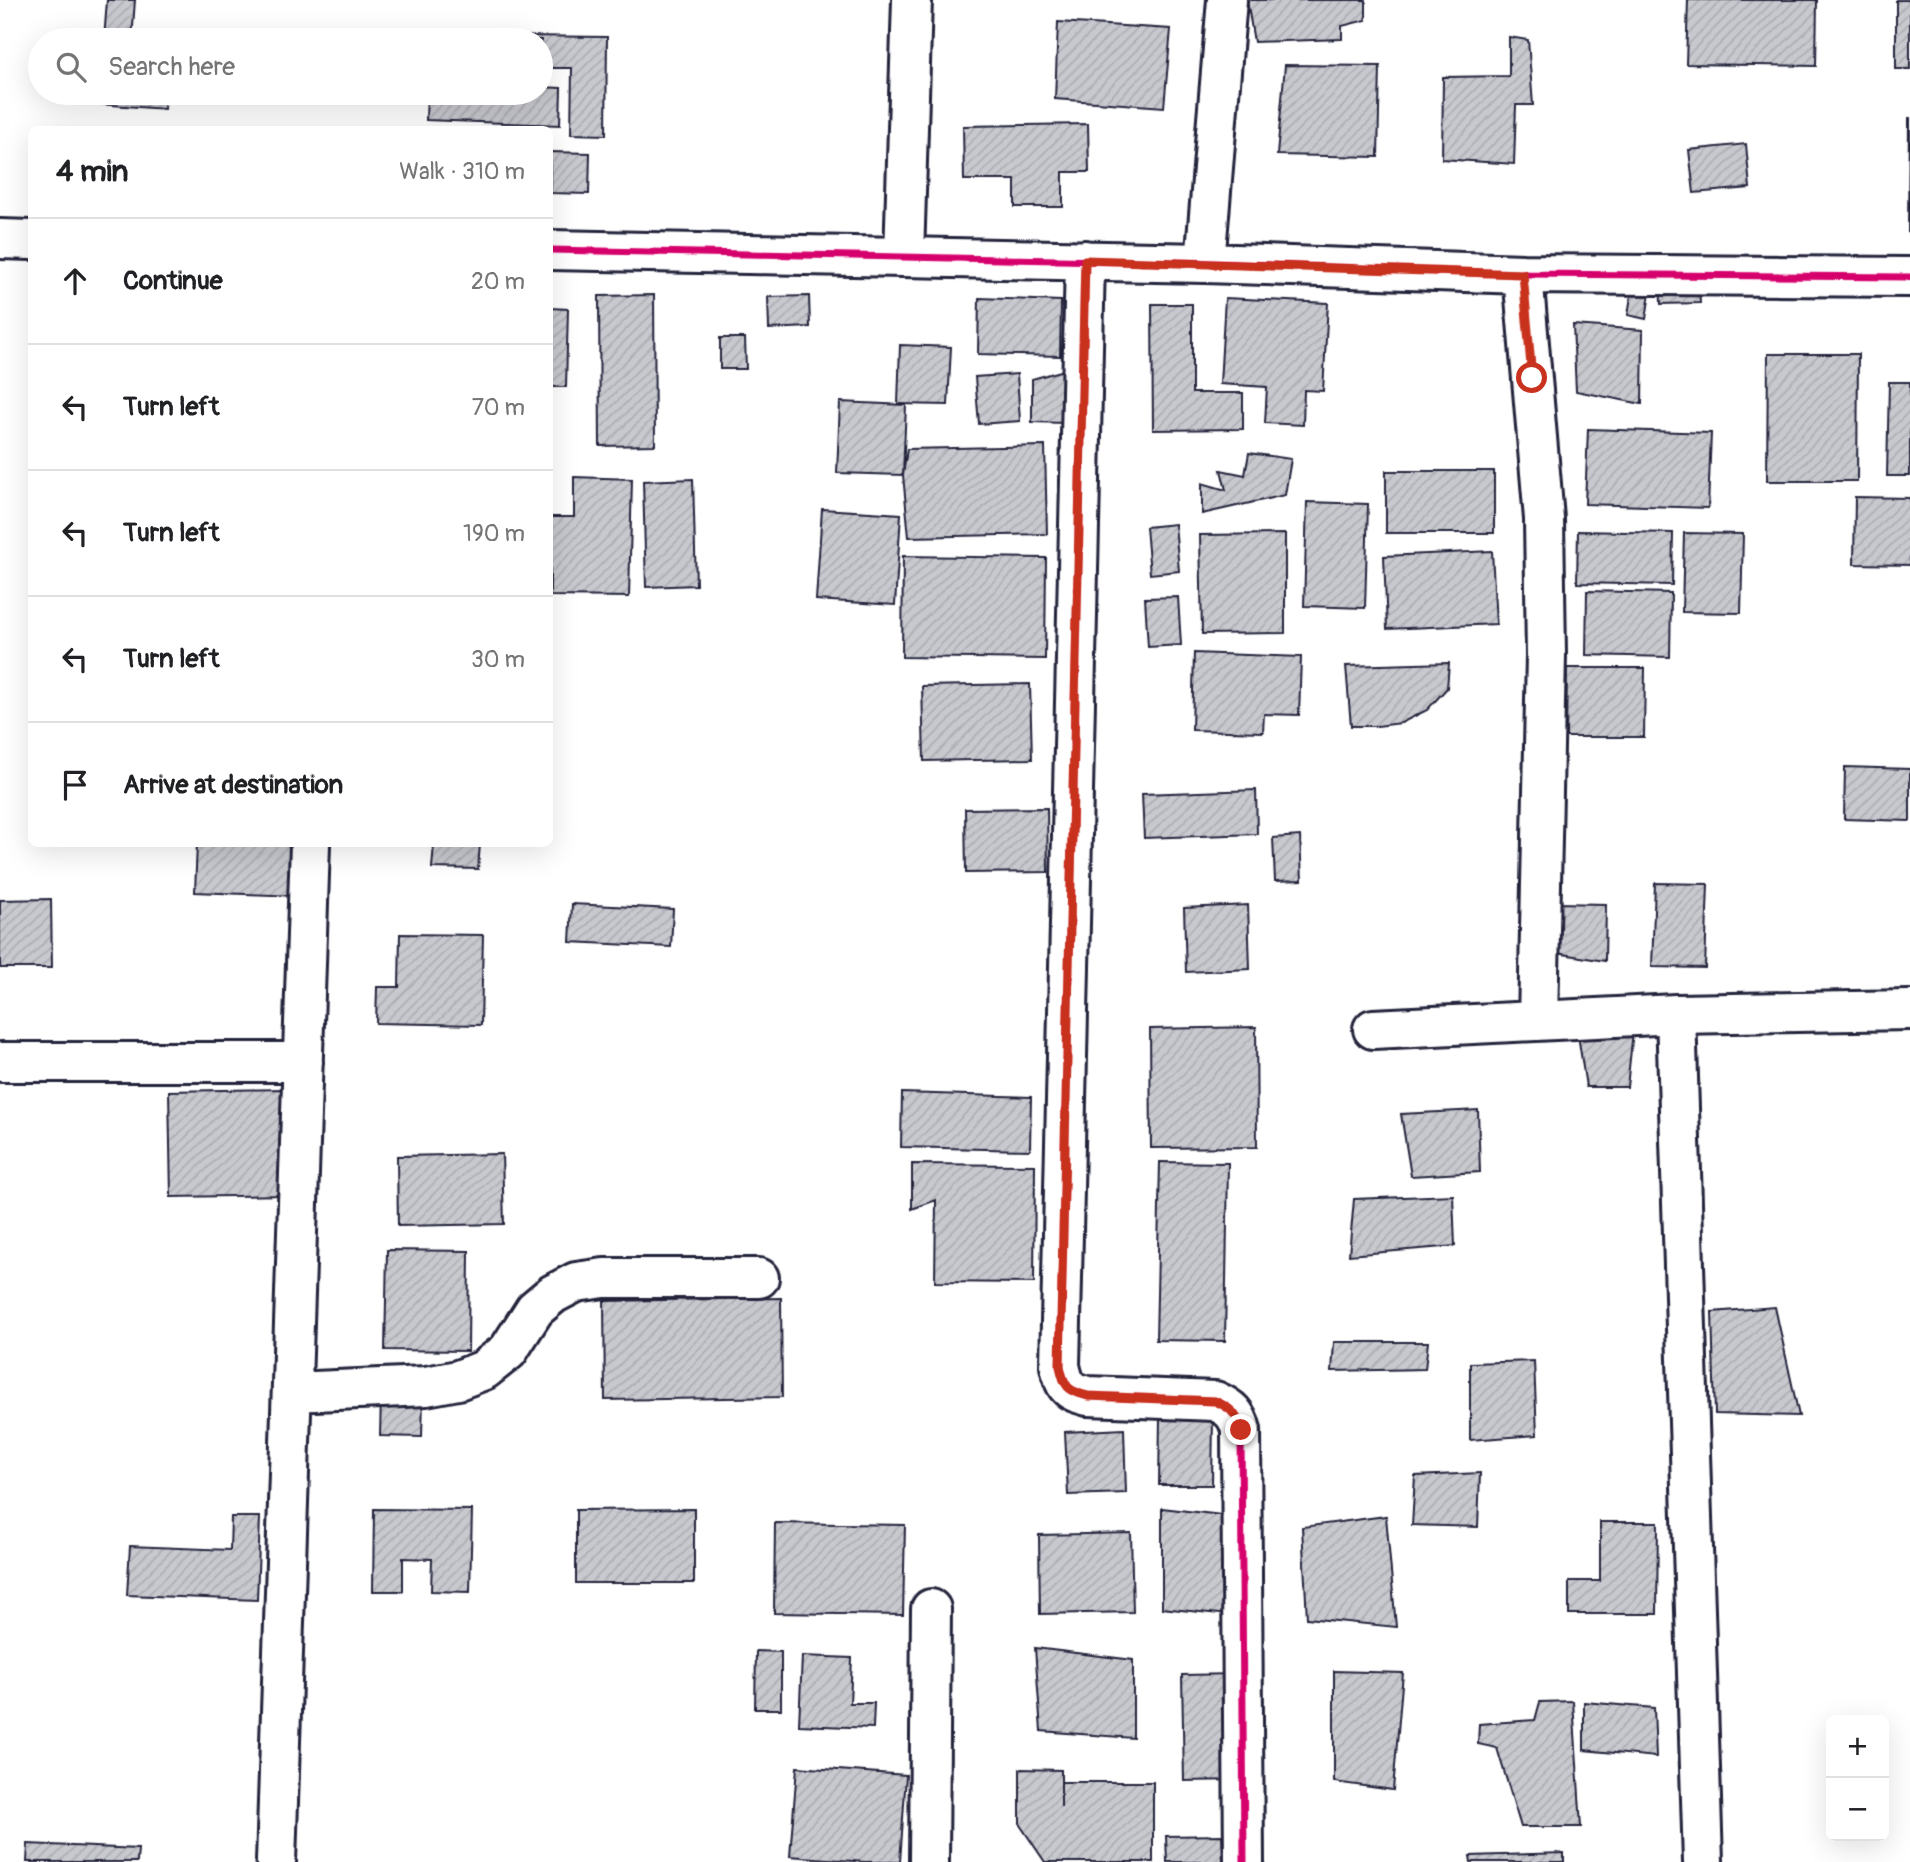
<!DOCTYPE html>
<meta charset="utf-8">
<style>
body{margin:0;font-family:Pangolin,sans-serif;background:#f6f6f6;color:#202124}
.controls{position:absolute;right:21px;bottom:21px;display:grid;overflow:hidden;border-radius:10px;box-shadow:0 7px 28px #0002}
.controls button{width:63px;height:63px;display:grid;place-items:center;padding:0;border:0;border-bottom:2px solid #e0e0e0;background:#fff;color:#202124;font:35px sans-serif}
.stop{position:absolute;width:21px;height:21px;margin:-16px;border:5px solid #c8321e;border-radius:50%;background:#fff}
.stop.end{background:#c8321e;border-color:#fff;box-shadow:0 2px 7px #0008}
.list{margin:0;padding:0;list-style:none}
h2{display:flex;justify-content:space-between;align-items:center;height:91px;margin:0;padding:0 28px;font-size:30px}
h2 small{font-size:23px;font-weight:400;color:#757577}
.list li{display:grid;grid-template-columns:46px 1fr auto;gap:21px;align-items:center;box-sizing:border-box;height:126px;padding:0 28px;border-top:2px solid #e0e0e0}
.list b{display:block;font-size:26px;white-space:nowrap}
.list em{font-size:23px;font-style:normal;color:#757577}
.icon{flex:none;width:38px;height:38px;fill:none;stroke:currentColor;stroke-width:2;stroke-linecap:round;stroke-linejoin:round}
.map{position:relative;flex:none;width:1910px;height:1862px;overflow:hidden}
.search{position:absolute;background:#fff;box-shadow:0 7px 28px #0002;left:28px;top:28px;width:525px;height:77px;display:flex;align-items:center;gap:18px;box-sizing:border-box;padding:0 24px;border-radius:38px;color:#757577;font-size:26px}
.panel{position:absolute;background:#fff;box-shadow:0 7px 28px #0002;left:28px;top:126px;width:525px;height:721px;border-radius:10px}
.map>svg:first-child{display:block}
.building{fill:url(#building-hatch);stroke:#22223b;stroke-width:2}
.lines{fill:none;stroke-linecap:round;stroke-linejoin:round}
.minor-casing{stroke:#22223b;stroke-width:44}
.minor{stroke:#fff;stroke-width:38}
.cycleway-casing{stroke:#fff;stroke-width:11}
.cycleway{stroke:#d6006c;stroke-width:7}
.route{stroke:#c8321e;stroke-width:9}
</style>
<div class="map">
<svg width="1910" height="1862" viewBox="0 0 1910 1862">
<defs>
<pattern id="building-hatch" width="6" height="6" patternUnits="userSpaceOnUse" patternTransform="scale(1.75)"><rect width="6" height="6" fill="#c8c8cf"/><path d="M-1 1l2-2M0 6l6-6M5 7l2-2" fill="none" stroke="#acacb3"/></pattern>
</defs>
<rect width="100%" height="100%" fill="#fff"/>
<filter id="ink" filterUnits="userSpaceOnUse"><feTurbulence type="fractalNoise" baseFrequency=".0143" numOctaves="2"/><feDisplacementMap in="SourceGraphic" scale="14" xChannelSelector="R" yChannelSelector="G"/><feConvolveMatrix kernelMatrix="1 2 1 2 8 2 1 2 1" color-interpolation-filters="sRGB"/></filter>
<g filter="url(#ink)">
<!-- building -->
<path class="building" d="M107,0H135L132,40H104Z
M1247,0H1366V20L1342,26V39L1254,42Z
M1688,0H1817L1816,66L1686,64Z
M1896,0H1910V69H1896Z
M1058,22L1171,29L1164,107L1055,99Z
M204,32L249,35L248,40H203Z
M431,35L607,37L606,135L571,134L572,68H541V40H431Z
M1509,37L1528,40L1533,105H1516L1514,164L1442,159L1443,77L1509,76Z
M1285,65L1380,66L1378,157L1277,155Z
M541,87L561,88L560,125L426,120L427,93H541Z
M100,93H165L164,109L99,104Z
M1909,118H1910V232H1908Z
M1088,124L1089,172H1063V207H1015V180H964L963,126Z
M1746,144L1750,188L1694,193L1689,150Z
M550,152L590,153L589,194L550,193Z
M1698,275L1700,303L1661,304L1660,277Z
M1632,290L1650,293L1646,319L1628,315Z
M654,295L655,445L600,446L599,296Z
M809,296L810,327L769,329L768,297Z
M979,298L1061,301L1060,356L978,354Z
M1225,298L1328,303L1323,391L1304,390L1303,425L1265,423L1267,387L1220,384Z
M1152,304H1192V393H1243V429L1153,430Z
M550,308L568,309L566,387H550Z
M1573,325L1643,330L1642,404L1576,391Z
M720,338H745L746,369H720Z
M900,345L951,347L948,405L898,404Z
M1768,354H1858L1857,481H1767Z
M1064,370V423L1032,422V379Z
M1017,374L1020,421L979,424L975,377Z
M1889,382H1910V476H1887Z
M840,402L906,405L903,475L837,473Z
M1588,429L1711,433L1708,508L1585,504Z
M1045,446L1047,534L909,537L903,475L907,449Z
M1249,453L1291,459L1285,495L1202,514V483L1226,490L1221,470L1245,475Z
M1386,471H1494V533H1386Z
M574,477L632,479L629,597L550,596V517H574Z
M693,479L696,585L646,587L643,481Z
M1855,497L1910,498V565L1854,564Z
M1307,502L1368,504L1365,608L1304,606Z
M822,509L901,514L895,605L816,600Z
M1175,524L1179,571L1150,574L1146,527Z
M1578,531L1673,533L1672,585L1577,583Z
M1684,533L1743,534L1741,613L1682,612Z
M1285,534V633L1202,634L1200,535Z
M1492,551L1496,624L1387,629L1384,556Z
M903,556L1046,558L1045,659L902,657Z
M1587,591L1671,593L1670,657L1586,655Z
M1178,597L1181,645L1148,647L1145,598Z
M1194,653L1301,657L1299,715L1264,714L1263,732L1192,730Z
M1449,663L1447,688L1427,710L1401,723L1377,726H1351L1346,666Z
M1567,668H1645L1644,737H1566Z
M1030,684L1032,759L924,761L922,686Z
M1845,767L1910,769V821L1844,819Z
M1256,790L1257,834L1144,838L1142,794Z
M1047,808L1048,872L966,873L965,809Z
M1300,836L1302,880L1275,881L1273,838Z
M197,844H299L297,896L195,892Z
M434,844H480L478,869L432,868Z
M1655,883L1708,884L1705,968L1652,967Z
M51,899L52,968H0V900Z
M1556,903L1606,904L1605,961L1556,953Z
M572,904L673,909L671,947L570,942Z
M1248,905L1250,969L1186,972L1184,908Z
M400,934L483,935L481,1025L376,1023L377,987H399Z
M1256,1027L1257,1147L1151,1148L1150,1029Z
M1633,1031L1627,1087H1586L1578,1035Z
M284,1089L286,1195L171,1197L169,1091Z
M902,1093L1031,1097L1030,1150L901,1147Z
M1478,1110L1480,1172L1411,1176L1401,1114Z
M502,1154L504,1224L398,1226L397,1156Z
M1160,1162L1228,1163L1225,1341L1156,1340Z
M912,1164L1035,1165L1034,1283L935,1282L936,1200L912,1209Z
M1453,1195L1455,1246L1349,1255L1354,1199Z
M387,1250L469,1251L468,1351L385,1350Z
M781,1298L782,1397L605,1400L604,1301Z
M1775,1307L1799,1416L1715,1414L1712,1312Z
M1334,1342H1428L1425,1369L1332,1371Z
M1534,1361L1537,1435L1470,1440V1363Z
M381,1396L423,1397L422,1437L380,1436Z
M1160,1417H1213L1212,1485H1159Z
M1124,1429L1126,1493L1068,1495L1065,1432Z
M1480,1473L1478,1527L1412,1525L1415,1476Z
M1162,1508L1238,1517V1616L1162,1608Z
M374,1509L472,1510L470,1592L431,1591L432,1559L403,1558V1591H373Z
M694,1509V1583H576V1510Z
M1386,1516L1396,1627L1307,1618L1302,1527Z
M231,1517H260L257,1600L127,1595L130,1546L230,1550Z
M1600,1522H1658L1657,1614H1569V1581H1600Z
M775,1523L905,1525L903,1615L774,1613Z
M1131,1533L1133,1612L1040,1614L1039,1535Z
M1035,1648L1133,1660V1738L1041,1731Z
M756,1651L781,1652V1709H755Z
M802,1656L852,1658L850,1703H874L873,1728L799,1725Z
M1334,1671L1403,1673L1393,1790L1334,1782Z
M1238,1674L1239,1780L1184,1781L1182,1675Z
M1573,1701L1581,1827H1521L1497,1748L1478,1744L1479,1724L1535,1720L1540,1702Z
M1584,1702L1654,1708L1656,1757L1584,1750Z
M797,1767L906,1775L900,1862H865L790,1856Z
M1020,1769L1061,1770V1807V1782H1153V1862H1045L1020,1825Z
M1222,1835L1223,1862H1167L1166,1836Z
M28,1844L138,1849L137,1862H27Z
M1564,1853V1862H1471L1470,1856Z"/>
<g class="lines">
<defs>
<path id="minor" d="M0,239L32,240
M550,250L1205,263L1523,274L1910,277
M904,257L912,0
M1085,260L1060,1366C1065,1387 1067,1391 1088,1396L1215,1401C1231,1408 1237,1414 1241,1430L1244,1862
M1205,263L1227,0
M1523,274L1544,519L1546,655L1538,1021
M1676,1014L1703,1862
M1373,1029L1676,1014L1910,1010
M1,1062H303
M292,1392L426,1386L458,1380L484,1370L508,1351L535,1309L553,1294L576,1282L604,1278H759
M276,1862L310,844
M929,1862L931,1609"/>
</defs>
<!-- minor casing -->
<use href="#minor" class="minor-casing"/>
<!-- minor -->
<use href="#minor" class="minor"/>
<defs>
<path id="cycleway" d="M550,250L1205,263L1523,274L1910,277
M1085,260L1060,1366C1065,1387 1067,1391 1088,1396L1215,1401C1231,1408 1237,1414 1241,1430L1244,1862"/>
</defs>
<!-- cycleway casing -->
<use href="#cycleway" class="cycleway-casing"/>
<!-- cycleway -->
<use href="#cycleway" class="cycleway"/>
</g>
</g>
<g class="lines" filter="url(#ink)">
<!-- route -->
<path class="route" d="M1241,1430C1237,1414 1231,1408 1215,1401L1088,1396C1068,1391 1064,1387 1060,1366L1085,260L1523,274L1532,378"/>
</g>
</svg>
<div class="controls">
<button>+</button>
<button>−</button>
</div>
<div class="stop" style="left:1532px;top:378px"></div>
<div class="stop end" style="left:1241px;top:1430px"></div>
<div class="search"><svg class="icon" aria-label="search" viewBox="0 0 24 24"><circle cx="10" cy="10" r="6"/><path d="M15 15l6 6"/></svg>Search here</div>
<section class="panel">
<h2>4 min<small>Walk · 310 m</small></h2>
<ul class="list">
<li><svg class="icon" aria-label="ahead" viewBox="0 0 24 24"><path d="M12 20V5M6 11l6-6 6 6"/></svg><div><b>Continue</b></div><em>20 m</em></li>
<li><svg class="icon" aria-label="left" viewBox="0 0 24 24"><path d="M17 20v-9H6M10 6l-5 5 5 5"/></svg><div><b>Turn left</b></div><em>70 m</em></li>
<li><svg class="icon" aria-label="left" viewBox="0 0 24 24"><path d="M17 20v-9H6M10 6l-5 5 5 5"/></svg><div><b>Turn left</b></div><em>190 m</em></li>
<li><svg class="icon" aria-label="left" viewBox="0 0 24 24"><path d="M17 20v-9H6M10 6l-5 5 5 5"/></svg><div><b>Turn left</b></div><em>30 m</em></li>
<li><svg class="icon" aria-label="arrive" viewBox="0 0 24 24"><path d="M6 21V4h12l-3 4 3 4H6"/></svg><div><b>Arrive at destination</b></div></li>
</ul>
</section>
</div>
